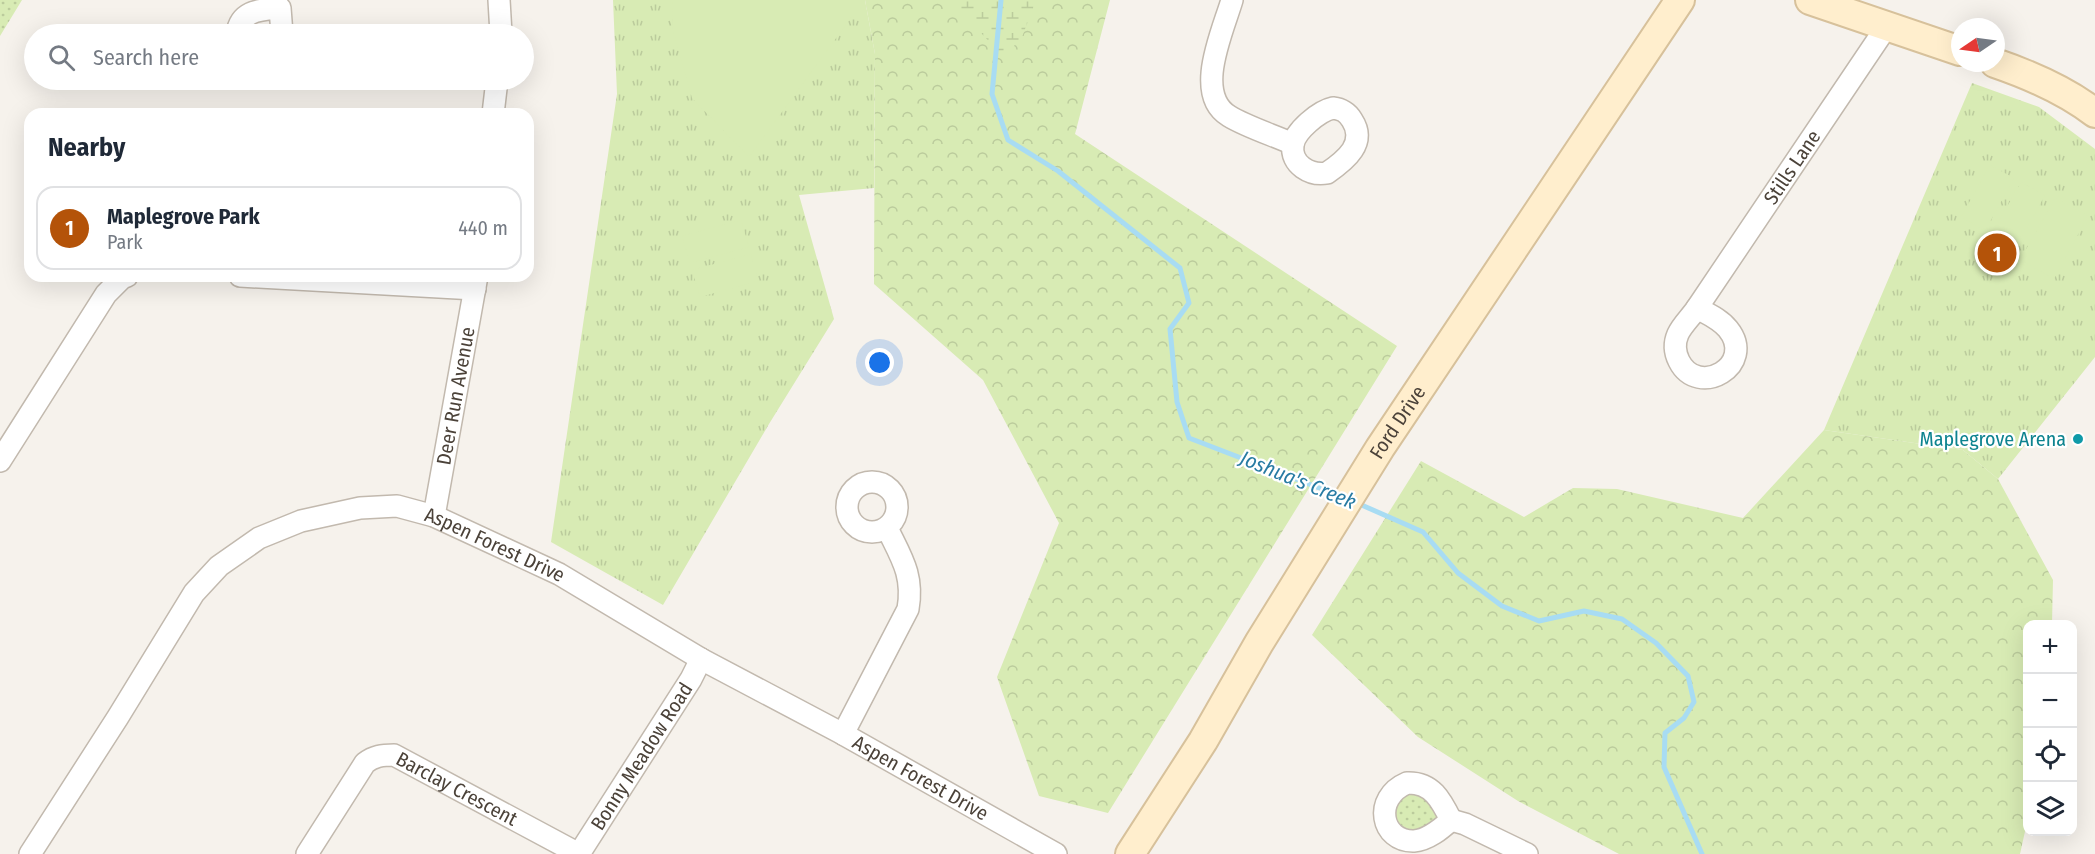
<!DOCTYPE html>
<meta charset="utf-8">
<style>
body{margin:0;font-family:"Fira Sans Condensed",sans-serif;background:#f6f6f7;color:#1f2937}
.controls{position:absolute;right:18px;bottom:18px;display:grid;overflow:hidden;border-radius:12px;box-shadow:0 6px 24px #0002}
.controls button{width:54px;height:54px;display:grid;place-items:center;padding:0;border:0;border-bottom:2px solid #e0e1e3;background:#fff;color:#1f2937;font:30px sans-serif}
.compass{position:absolute;left:1951px;top:18px;width:54px;height:54px;border-radius:50%;background:#fff;box-shadow:0 6px 24px #0002;rotate:257deg}
.you{position:absolute;left:880px;top:363px;width:21px;height:21px;margin:-15px;border:4px solid #fff;border-radius:50%;background:#1a73e8;box-shadow:0 0 0 9px #1a73e833}
.badge{display:grid;place-items:center;width:39px;height:39px;border-radius:50%;background:#b45309;color:#fff;font-size:20px;font-weight:700}
.pin{position:absolute;translate:-50% -50%;border:3px solid #fff;box-shadow:0 2px 6px #0006}
.list{margin:0;padding:0;list-style:none}
h2{display:flex;justify-content:space-between;align-items:center;height:78px;margin:0;padding:0 24px;font-size:26px}
h2 small{font-size:20px;font-weight:400;color:#747a83}
.list li{display:grid;grid-template-columns:39px 1fr auto;gap:18px;align-items:center;box-sizing:border-box;height:84px;margin:0 12px 12px;padding:0 12px;border:2px solid #e0e1e3;border-radius:18px}
.list b{display:block;font-size:22px;white-space:nowrap}
.list p{margin:0;font-size:20px;white-space:nowrap;color:#747a83}
.list em{font-size:20px;font-style:normal;color:#747a83}
.icon{flex:none;width:33px;height:33px;fill:none;stroke:currentColor;stroke-width:2;stroke-linecap:round;stroke-linejoin:round}
.map{position:relative;flex:none;width:2095px;height:854px;overflow:hidden}
.search{position:absolute;background:#fff;box-shadow:0 6px 24px #0002;left:24px;top:24px;width:510px;height:66px;display:flex;align-items:center;gap:15px;box-sizing:border-box;padding:0 21px;border-radius:33px;color:#747a83;font-size:22px}
.panel{position:absolute;background:#fff;box-shadow:0 6px 24px #0002;left:24px;top:108px;width:510px;height:174px;border-radius:18px}
.map>svg:first-child{display:block}
.grass{fill:url(#grass-dots)}
.forest{fill:url(#forest-crowns)}
.wetland{fill:url(#wetland-marsh)}
.park{fill:url(#park-tufts)}
.garden{fill:#d8ebb4}
.lines{fill:none;stroke-linecap:round;stroke-linejoin:round}
.stream{stroke:#a8dcf3;stroke-width:5}
.street-casing{stroke:#c2b9ae;stroke-width:24}
.secondary-casing{stroke:#d7c19b;stroke-width:32}
.street{stroke:#fff;stroke-width:21}
.secondary{stroke:#ffeecd;stroke-width:28}
.culture-dot{fill:#0f9aa8;stroke:#fff;stroke-width:2}
.labels{text-anchor:middle;stroke-width:4.5;stroke-linejoin:round;paint-order:stroke}
.street-label{font-size:20px;fill:#4b4239;stroke:#fff}
.culture-label{font-size:20px;fill:#0d838f;stroke:#fff;text-anchor:end}
.water-label{font-size:21px;font-style:italic;fill:#287ba3;stroke:#fff}
</style>
<div class="map">
<svg width="2095" height="854" viewBox="0 0 2095 854">
<defs>
<pattern id="grass-dots" width="8" height="8" patternUnits="userSpaceOnUse" patternTransform="scale(1.5)"><rect width="8" height="8" fill="#d8ebb4"/><path d="M2 2h.1M6 6h.1" fill="none" stroke="#bbcb9c" stroke-width="1.8" stroke-linecap="round"/></pattern>
<pattern id="forest-crowns" width="20" height="18" patternUnits="userSpaceOnUse" patternTransform="scale(1.5)"><rect width="20" height="18" fill="#d8ebb4"/><path d="M2 6a3 3 0 1 1 6 0M12 15a3 3 0 1 1 6 0" fill="none" stroke="#bbcb9c"/></pattern>
<pattern id="wetland-marsh" width="20" height="14" patternUnits="userSpaceOnUse" patternTransform="scale(1.5)"><rect width="20" height="14" fill="#d8ebb4"/><path d="M1 5h8M5 5V1M11 12h8M15 12V8" fill="none" stroke="#bbcb9c"/></pattern>
<pattern id="park-tufts" width="24" height="20" patternUnits="userSpaceOnUse" patternTransform="scale(1.5)"><rect width="24" height="20" fill="#d8ebb4"/><path d="M3 7l-1-3M5 7V3M7 7l1-3M15 17l-1-3M17 17v-4M19 17l1-3" fill="none" stroke="#bbcb9c"/></pattern>
</defs>
<rect width="100%" height="100%" fill="#f6f2ec"/>
<!-- grass -->
<path class="grass" d="M0,0H22L0,36Z
M1412,792L1424,795L1439,816C1436,821 1433,822 1428,825C1401,842 1380,809 1412,792Z"/>
<!-- forest -->
<path class="forest" d="M865,0H1110L1075,134L1397,346L1108,813L1039,796L997,677L1059,523L983,380L874,284L875,54Z
M1824,430L1963,450L1998,479L2053,580L2052,624H2028V818L2020,854H1619L1518,801L1418,737L1312,635L1421,461L1524,517L1573,488L1617,489L1743,518Z"/>
<!-- wetland -->
<path class="wetland" d="M956,0H1036L1022,37L1004,57L958,9Z"/>
<!-- park -->
<path class="park" d="M613,0H865L875,54L874,188L799,195L834,319L769,424L663,605L551,542L617,94Z
M1972,83L2039,107L2095,149V357L1998,479L1963,450L1824,430Z"/>
<!-- garden -->
<path class="garden" d="M673,0H838L853,15L749,157L692,98L672,27Z
M1990,165L2014,178L1985,231L1961,217Z
M2021,182L2045,195L2016,248L1991,235Z
M2055,198L2088,216L2054,279L2020,260Z
M741,220L749,247L690,263L682,236Z
M751,254L758,281L700,297L692,270Z"/>
<g class="lines">
<!-- stream -->
<path class="stream" d="M1001,0L992,94L1008,140L1058,171L1180,268L1189,303L1170,329L1177,402L1189,438L1340,496
M1357,503L1423,532L1458,573L1502,606L1539,621L1584,611L1622,619L1656,643L1688,676L1694,702L1684,718L1665,733L1664,767L1702,854"/>
<defs>
<g id="street">
<path d="M499,0L501,34"/>
<path d="M1232,0C1223,31 1193,94 1229,116C1247,127 1273,135 1293,144"/>
<path d="M237,34C240,10 260,10 280,8L282,34"/>
<path d="M1333,108C1342,109 1347,112 1352,120C1367,143 1346,160 1327,173C1311,176 1290,165 1293,145C1295,131 1319,111 1333,108Z"/>
<path d="M493,114L497,80"/>
<path d="M240,276L475,289"/>
<path id="s1" d="M1697,308L1887,26"/>
<path d="M1697,308C1708,314 1720,319 1728,329C1757,365 1698,399 1679,361C1675,353 1674,343 1678,334C1682,325 1691,317 1697,308Z"/>
<path d="M0,461L106,294L122,278L127,276"/>
<circle cx="872" cy="507" r="25"/>
<path id="s2" d="M434,516L477,276"/>
<path d="M843,734L908,609C914,575 901,557 887,528"/>
<path d="M1407,783C1432,782 1441,800 1451,820C1441,829 1428,840 1414,841C1381,842 1372,798 1407,783Z"/>
<path d="M1451,820L1465,824L1527,854"/>
<path id="s3" d="M30,854L118,717L194,593L219,566L259,538L301,521L360,508L397,506L434,516L559,574L701,659L843,734L1056,854"/>
<path id="s4" d="M307,854L365,763C374,756 382,755 394,755L579,854"/>
<path id="s5" d="M579,854L691,679L701,659"/>
</g>
<g id="secondary">
<path d="M1810,0L1960,51"/>
<path d="M1995,63C2030,75 2065,90 2095,113"/>
<path id="s6" d="M1130,854L1203,741L1259,643L1380,448L1680,0"/>
</g>
</defs>
<!-- street casing -->
<use href="#street" class="street-casing"/>
<!-- secondary casing -->
<use href="#secondary" class="secondary-casing"/>
<!-- street -->
<use href="#street" class="street"/>
<!-- secondary -->
<use href="#secondary" class="secondary"/>
</g>
<!-- markers -->
<circle class="culture-dot" cx="2078" cy="439" r="6"/>
<g class="labels">
<!-- street labels -->
<g class="street-label">
<text dy="7" stroke="none"><textPath href="#s1" startOffset="170">Stills Lane</textPath></text>
<text dy="7" stroke="none"><textPath href="#s2" startOffset="122">Deer Run Avenue</textPath></text>
<text dy="7" stroke="none"><textPath href="#s6" startOffset="508">Ford Drive</textPath></text>
<text dy="7" stroke="none"><textPath href="#s3" startOffset="642">Aspen Forest Drive</textPath></text>
<text dy="7" stroke="none"><textPath href="#s5" startOffset="116">Bonny Meadow Road</textPath></text>
<text dy="7" stroke="none"><textPath href="#s3" startOffset="1128">Aspen Forest Drive</textPath></text>
<text dy="7" stroke="none"><textPath href="#s4" startOffset="210">Barclay Crescent</textPath></text>
</g>
<!-- culture labels -->
<g class="culture-label">
<text x="2066" y="446">Maplegrove Arena</text>
</g>
<!-- water labels -->
<g class="water-label">
<text transform="translate(1298 480) rotate(22)" y="7">Joshua's Creek</text>
</g>
</g>
</svg>
<div class="controls">
<button>+</button>
<button>−</button>
<button><svg class="icon" aria-label="locate" viewBox="0 0 24 24"><circle cx="12" cy="12" r="6"/><path d="M12 2v4M12 18v4M2 12h4M18 12h4"/></svg></button>
<button><svg class="icon" aria-label="layers" viewBox="0 0 24 24"><path d="M12 4l9 5-9 5-9-5zM3 14l9 5 9-5"/></svg></button>
</div>
<svg class="compass" viewBox="-18 -18 36 36"><path d="M0-13l5 13h-10z" fill="#e53935"/><path d="M0 13l5-13h-10z" fill="#747a83"/></svg>
<div class="you"></div>
<div class="pin badge" style="left:1997px;top:253px">1</div>
<div class="search"><svg class="icon" aria-label="search" viewBox="0 0 24 24"><circle cx="10" cy="10" r="6"/><path d="M15 15l6 6"/></svg>Search here</div>
<section class="panel">
<h2>Nearby<small></small></h2>
<ul class="list">
<li><span class="badge">1</span><div><b>Maplegrove Park</b><p>Park</p></div><em>440 m</em></li>
</ul>
</section>
</div>
